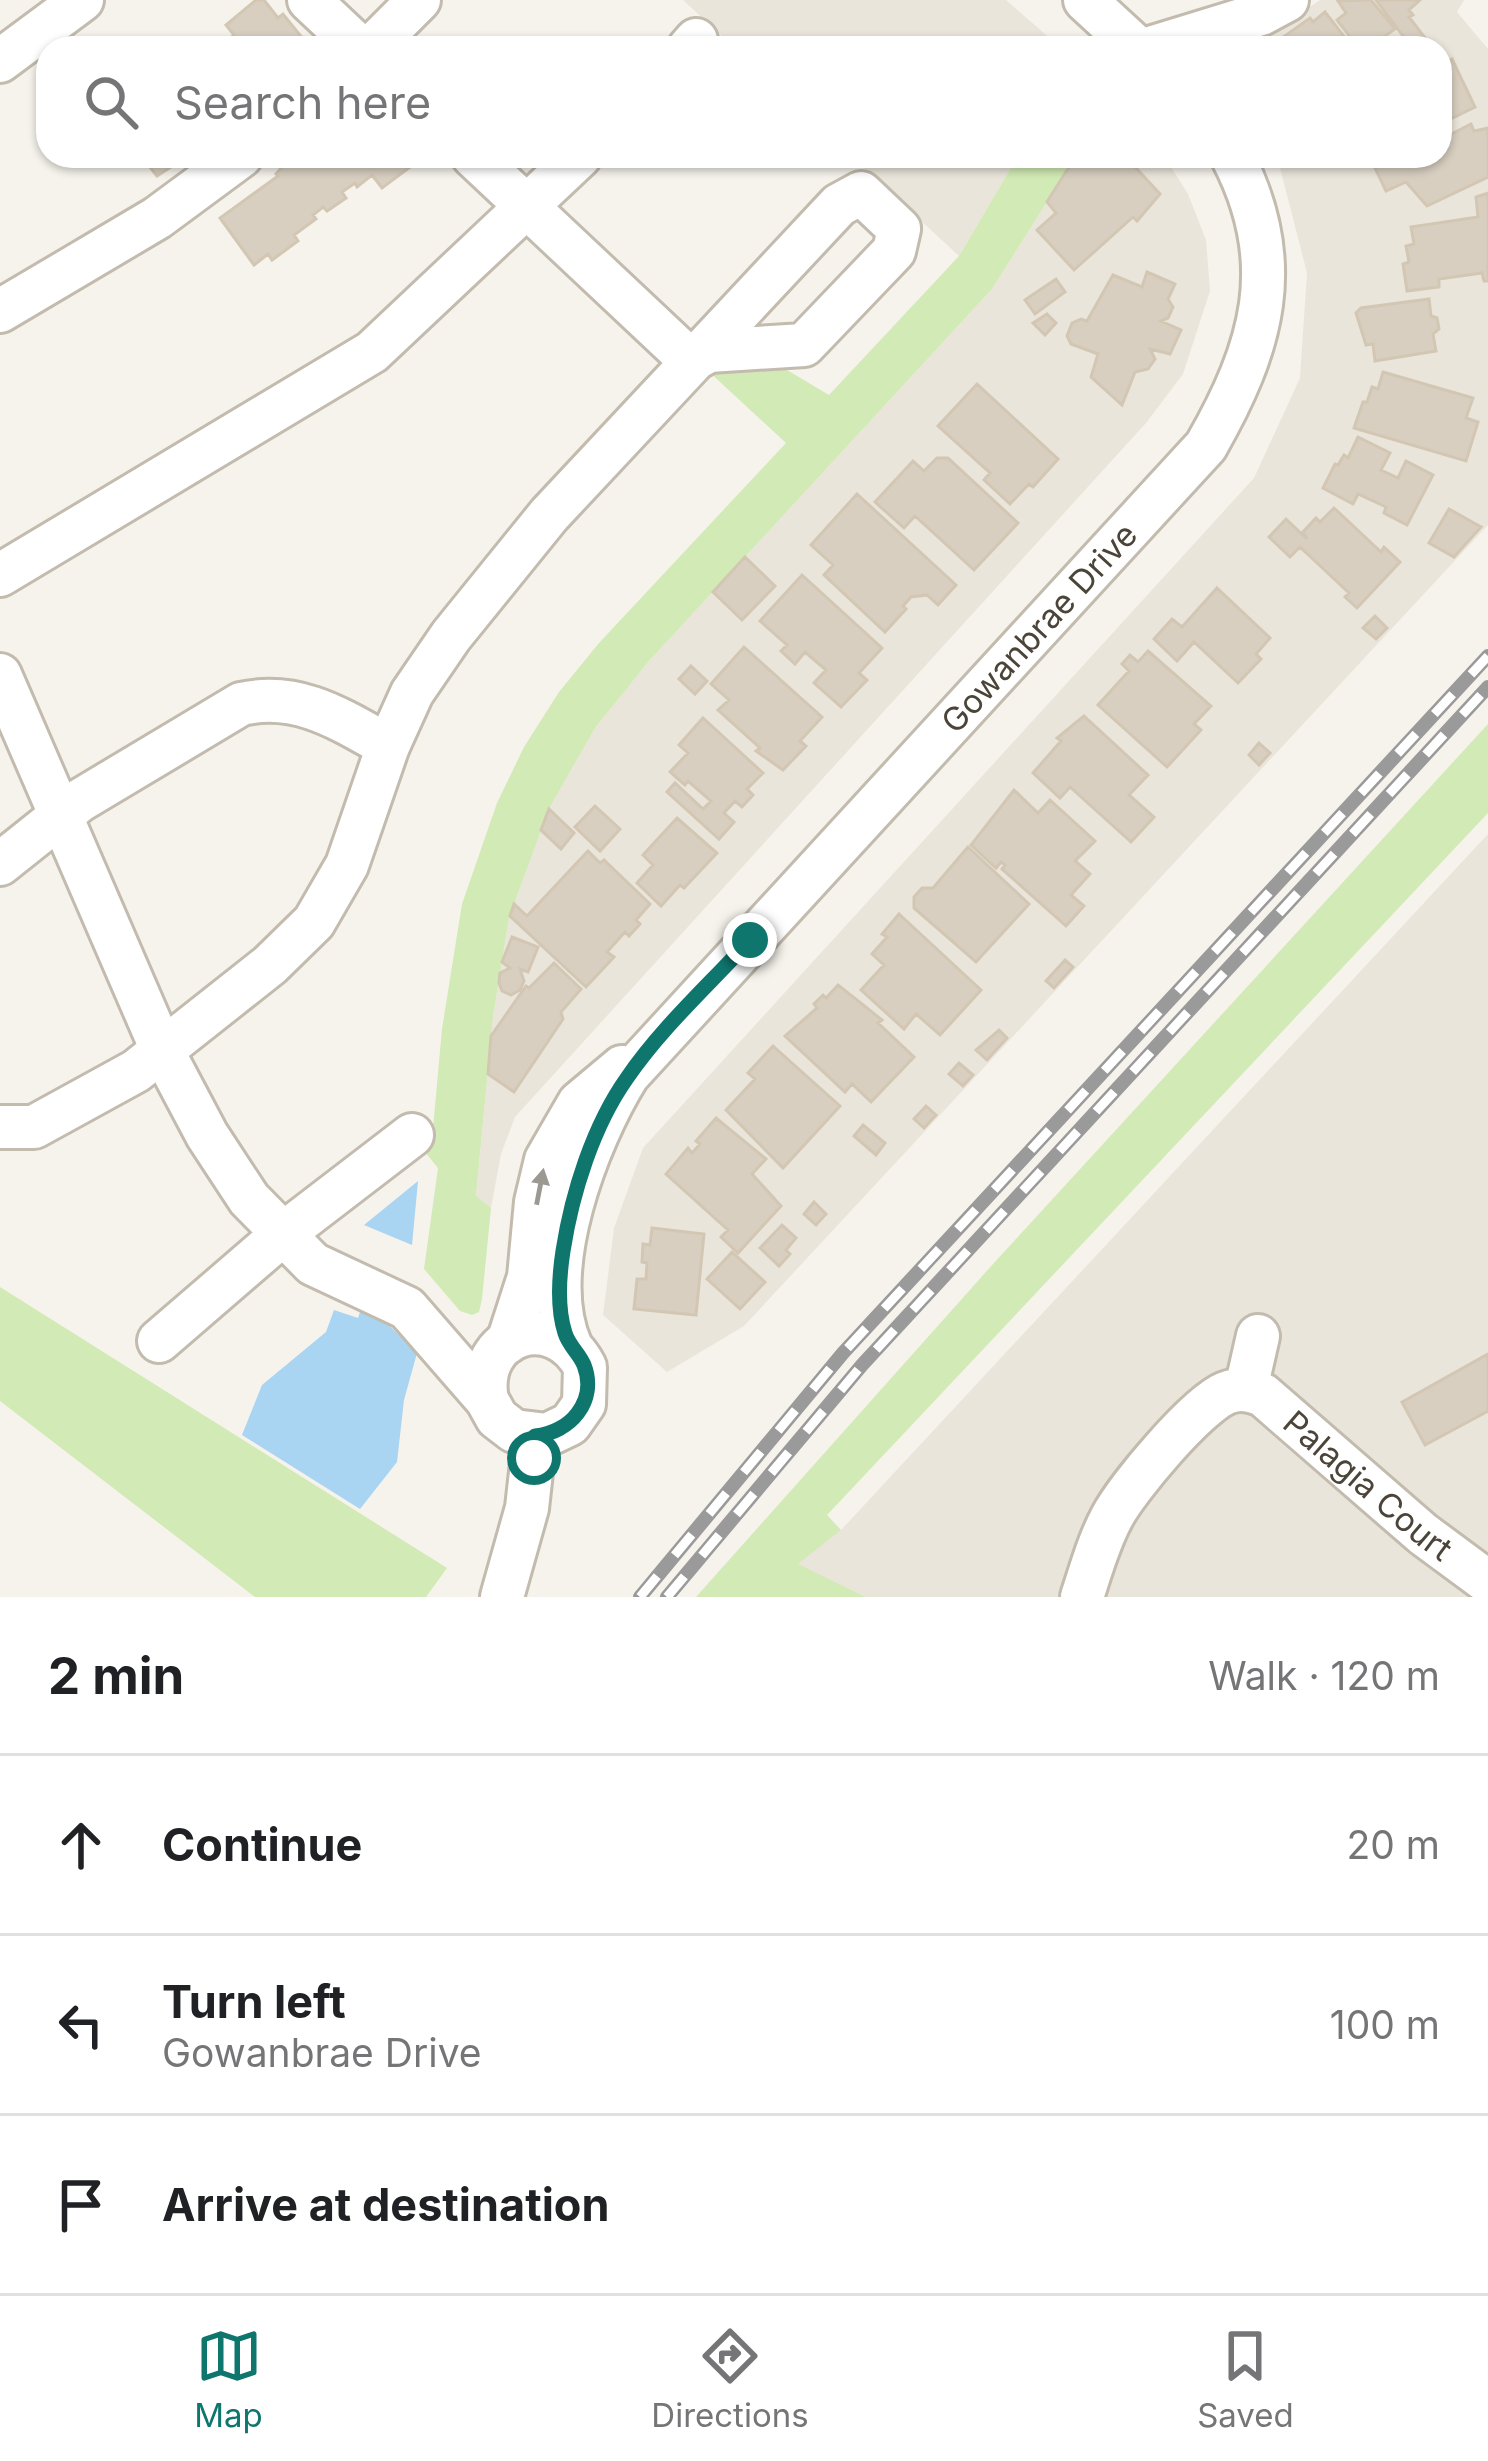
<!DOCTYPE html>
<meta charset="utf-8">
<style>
body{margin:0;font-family:Inter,sans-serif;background:#f2f2f2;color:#202124}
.stop{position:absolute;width:36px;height:36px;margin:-27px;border:9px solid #0f766e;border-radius:50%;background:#fff}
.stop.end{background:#0f766e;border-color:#fff;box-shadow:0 3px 12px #0008}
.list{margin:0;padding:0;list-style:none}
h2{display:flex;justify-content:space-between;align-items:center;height:156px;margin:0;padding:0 48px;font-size:51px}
h2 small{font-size:39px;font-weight:400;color:#757577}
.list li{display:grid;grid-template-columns:78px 1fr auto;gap:36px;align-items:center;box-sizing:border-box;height:180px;padding:0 48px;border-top:3px solid #e0e0e0}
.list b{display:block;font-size:45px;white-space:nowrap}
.list p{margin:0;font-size:39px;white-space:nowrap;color:#757577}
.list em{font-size:39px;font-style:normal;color:#757577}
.icon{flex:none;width:66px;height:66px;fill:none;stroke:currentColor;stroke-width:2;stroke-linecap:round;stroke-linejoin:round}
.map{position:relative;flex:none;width:1488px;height:1597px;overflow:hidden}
.search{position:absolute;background:#fff;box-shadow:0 3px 9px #0004;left:36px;right:36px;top:36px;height:132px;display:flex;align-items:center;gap:30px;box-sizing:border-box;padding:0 42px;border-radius:36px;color:#757577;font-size:45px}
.sheet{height:696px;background:#fff}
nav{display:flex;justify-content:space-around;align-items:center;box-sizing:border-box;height:168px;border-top:3px solid #e0e0e0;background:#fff;font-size:33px;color:#757577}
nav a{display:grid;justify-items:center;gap:6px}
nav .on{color:#0f766e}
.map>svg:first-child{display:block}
.residential{fill:#eae5da}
.green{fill:#d2eab5}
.water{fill:#a9d4f2}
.building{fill:#d8cfc1;stroke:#d3c7b4;stroke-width:3}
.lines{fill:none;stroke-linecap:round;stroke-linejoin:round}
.minor-casing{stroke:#c2bbae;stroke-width:48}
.minor{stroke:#fff;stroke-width:42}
.rail-casing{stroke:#9a9a9a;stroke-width:14}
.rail{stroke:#fff;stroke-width:9;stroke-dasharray:27;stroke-linecap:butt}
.oneway{fill:#9c9892}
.route{stroke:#0f766e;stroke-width:15}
.labels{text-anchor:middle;stroke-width:9;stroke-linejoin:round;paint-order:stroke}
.street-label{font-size:33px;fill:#4b4439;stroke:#fff}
</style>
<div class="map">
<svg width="1488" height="1597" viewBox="0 0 1488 1597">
<rect width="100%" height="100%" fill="#f6f3ec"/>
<!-- residential -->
<path class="residential" d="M683,0H1006L1061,48H735Z
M1320,0H1464L1457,12L1488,49V525L744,1326L667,1372L603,1315L614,1228L643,1148L1254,478L1300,378L1307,273L1277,156H1440V48H1250Z
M851,156H1018L959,256Z
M1076,156H1164L1188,194L1206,240L1210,291L1183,374L1146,423L515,1117L501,1154L491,1208L476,1197L493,1017L509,918L549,809L595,728L649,661L992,289Z
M1488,834V1597H866L797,1564L841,1530Z"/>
<!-- green -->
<path class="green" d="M1018,156H1076L992,289L649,661L595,728L549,809L509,918L493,1017L476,1196L491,1208L482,1299L479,1312L472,1315L460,1311L424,1269L438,1168L420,1146L432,1139L442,1029L462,904L497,803L524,747L559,692L599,643L786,443L706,369L782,367L829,395L959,256Z
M1488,724V813L827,1515L841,1530L798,1564L866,1597H696L993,1264Z
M0,1287L447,1568L426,1597H255L0,1401Z"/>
<!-- water -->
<path class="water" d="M418,1181L412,1245L364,1225Z
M361,1309L383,1319L417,1353L404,1400L397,1462L360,1509L242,1435L262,1385L326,1332L334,1310L358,1318Z"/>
<!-- building -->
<path class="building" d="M256,0H264L278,18L283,14L304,40L299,43L303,48H219L234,35L226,25Z
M1371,0L1395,29L1368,48L1361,44L1358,47L1337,20L1346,13L1338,1Z
M1376,0H1420L1409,10L1413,15L1409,17L1425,38L1412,48Z
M1325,12L1353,48H1268L1310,18L1313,22Z
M1452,59L1475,107L1440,124V65Z
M1471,124L1474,131L1488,128V177L1427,206L1406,182L1386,191L1374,166L1393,156H1440V140Z
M141,156H185L186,157L157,176Z
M292,156H415L418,161L382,188L372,175L357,187L355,183L342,192L346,198L327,211L323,207L313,215L316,219L294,235L298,241L272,260L268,254L254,265L220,218L278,176L276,174Z
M1076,156H1125L1160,194L1137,221L1133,217L1074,270L1037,230L1056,213L1047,202Z
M1488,193V281H1484L1482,273L1439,279V287L1407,291L1403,264L1409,262L1406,246L1414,244L1411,227L1478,217L1476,197Z
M1147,272L1175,284L1168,299L1173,307L1168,318L1161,321L1181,330L1170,354L1150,349L1155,359L1148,369L1135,372L1122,405L1091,377L1098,354L1071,344L1067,336L1072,323L1081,319L1087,321L1113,275L1142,287Z
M1056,279L1065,292L1035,314L1025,300Z
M1429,299L1431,316L1437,318L1439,329L1433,334L1436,351L1375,361L1373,344L1366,345L1356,313L1361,308Z
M1047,314L1056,323L1045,335L1033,323Z
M1383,372L1473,398L1466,418L1478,422L1466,461L1354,428L1363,402H1367L1372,387L1378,389Z
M977,384L1058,459L1033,487L1029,484L1010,504L984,480L990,473L938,426Z
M1358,437L1390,453L1381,470L1398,478L1406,461L1433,475L1407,525L1384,513L1386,507L1358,494L1353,504L1323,488L1335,464L1338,465L1344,455L1348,458Z
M937,458H948L1018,523L974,570L915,516L904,528L875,502L913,461L924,471Z
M857,494L956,585L938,605L927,595L911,597L903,606L906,609L885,632L824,575L833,565L811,545Z
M1334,508L1381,552L1384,547L1400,562L1357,608L1345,597L1349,593L1300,547L1290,557L1269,537L1286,519L1307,539L1303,532L1316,518L1320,522Z
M1449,509L1481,527L1454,557L1429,543Z
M745,557L775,586L742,620L713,592Z
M802,575L882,648L859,673L867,680L841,707L814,683L826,670L805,652L795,664L781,651L787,645L760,621Z
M1217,588L1270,638L1256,654L1261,659L1238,683L1194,642L1177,661L1154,639L1172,619L1182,627Z
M1375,616L1387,628L1376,639L1363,628Z
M744,647L822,717L800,741L806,746L783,770L756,751L760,748L718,710L729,700L711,684Z
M1148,651L1211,706L1194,724L1201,730L1167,767L1098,705L1129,671L1122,664L1130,655L1138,662Z
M691,666L707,681L695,694L679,679Z
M1084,716L1148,775L1129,795L1154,817L1131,842L1070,787L1060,798L1033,773L1061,741L1057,738Z
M703,718L763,773L747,789L753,795L742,807L735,801L724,813L734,822L719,839L667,792L675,783L703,809L711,801L688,781L685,785L670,772L688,753L679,745Z
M1259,743L1270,753L1259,765L1249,755Z
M1014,790L1038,813L1050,800L1095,841L1075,861L1090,874L1071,895L1084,906L1066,926L1002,869L1005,865L1001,862L996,868L971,845Z
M595,806L620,829L600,851L575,827Z
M549,809L574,833L561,849L541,830Z
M677,818L717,853L684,888L680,885L661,906L637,883L653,865L643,855Z
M968,847L1029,904L976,962L914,908V897L922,888H933Z
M588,851L600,863L604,860L650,904L636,920L640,924L629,936L625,932L607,952L614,957L586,987L510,916L514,904L527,916Z
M899,914L981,990L940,1035L916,1014L904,1029L861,990L884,965L872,954L887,937L882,934Z
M512,937L538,947L528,972L520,969L524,981L520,990L511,995L502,991L499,983L500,973L510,968L502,962Z
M1065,960L1073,967L1054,988L1046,981Z
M554,963L581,989L561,1012L563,1019L514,1092L488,1074L491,1036L526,986L529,988Z
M838,985L882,1020L878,1023L914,1057L871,1102L852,1084L845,1092L785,1036L817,1008L814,1004L823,995L826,998Z
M999,1030L1007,1038L987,1060L976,1050Z
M773,1046L840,1106L783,1168L726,1110L755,1079L748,1073Z
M959,1063L973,1075L963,1086L949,1074Z
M926,1106L936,1115L924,1128L914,1119Z
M716,1118L766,1159L752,1174L781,1206L738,1253L721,1237L728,1230L666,1174L688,1148L692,1153L700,1144L696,1141Z
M863,1125L885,1143L876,1155L854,1136Z
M814,1202L826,1214L816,1225L804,1214Z
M782,1225L796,1238L786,1250L790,1254L779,1266L760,1248Z
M652,1228L704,1234L696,1315L634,1309L637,1279H646L647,1263L642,1262L643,1244L650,1245Z
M732,1252L765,1282L740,1309L707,1279Z
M1488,1354V1411L1425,1445L1402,1402Z"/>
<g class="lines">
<defs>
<g id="minor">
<path d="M309,0L360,48"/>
<path d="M1085,0L1137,48"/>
<path d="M371,48L419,0"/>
<path d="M689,48L696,40"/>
<path d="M1150,48L1261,14L1287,0"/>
<path d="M0,61L82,0"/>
<path d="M473,156L691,361"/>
<path d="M0,311L157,218L241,156"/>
<path d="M0,575L372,352L580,156"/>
<path d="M0,675L162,1050L207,1135L249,1199L313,1264L407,1308L487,1400L497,1418L514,1431L547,1435L570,1424L584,1404L585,1367C554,1307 474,1333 487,1400"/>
<path d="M0,864L79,801L241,704C298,691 340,719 388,746"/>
<path d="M0,1127H34L136,1071L270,965L314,922L347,865L388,746L412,693L451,636L549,515L839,205L861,193L899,229L894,251L804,345L709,351L691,361"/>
<path d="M159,1341L283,1234L412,1135"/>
<path d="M508,1342L529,1277L536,1202L546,1160L579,1103L622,1067"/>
<path id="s1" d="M571,1347C537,1270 587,1141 628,1075L1206,446C1262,348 1288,263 1232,156"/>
<path d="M1246,1389L1258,1336"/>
<path d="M502,1597L527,1508L535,1436"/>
<path id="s2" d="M1082,1597C1091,1570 1098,1543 1112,1517C1127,1488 1197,1405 1226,1393C1240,1388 1250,1390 1263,1395L1423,1534L1488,1582"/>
</g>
</defs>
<!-- minor casing -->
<use href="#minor" class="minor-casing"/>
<!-- minor -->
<use href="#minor" class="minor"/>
<defs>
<path id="rail" d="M640,1597L843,1353L1488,656
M667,1597L862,1365L1488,687"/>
</defs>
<!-- rail casing -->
<use href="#rail" class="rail-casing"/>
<!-- rail -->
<use href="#rail" class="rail"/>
</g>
<!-- one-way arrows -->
<defs><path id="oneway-solid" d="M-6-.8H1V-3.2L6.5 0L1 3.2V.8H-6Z" transform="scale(3)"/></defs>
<use class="oneway" href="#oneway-solid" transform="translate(540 1187) rotate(-79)"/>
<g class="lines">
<!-- route -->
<path class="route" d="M534,1458L535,1436C570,1433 598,1401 584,1365C579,1353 569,1346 565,1333C557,1308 559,1277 563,1251C572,1193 593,1126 627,1078C661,1028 709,985 750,940"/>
</g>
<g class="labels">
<!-- street labels -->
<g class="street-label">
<text dy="12" stroke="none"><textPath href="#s1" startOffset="894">Gowanbrae Drive</textPath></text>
<text dy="12" stroke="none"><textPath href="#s2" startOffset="432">Palagia Court</textPath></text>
</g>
</g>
</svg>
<div class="stop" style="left:534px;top:1458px"></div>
<div class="stop end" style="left:750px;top:940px"></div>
<div class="search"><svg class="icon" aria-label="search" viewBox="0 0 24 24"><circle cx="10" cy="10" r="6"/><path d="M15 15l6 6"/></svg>Search here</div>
</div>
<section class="sheet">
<h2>2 min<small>Walk · 120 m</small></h2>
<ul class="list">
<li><svg class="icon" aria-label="ahead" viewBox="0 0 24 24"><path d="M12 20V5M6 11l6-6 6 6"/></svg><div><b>Continue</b></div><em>20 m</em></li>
<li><svg class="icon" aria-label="left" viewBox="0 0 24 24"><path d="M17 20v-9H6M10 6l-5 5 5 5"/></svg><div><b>Turn left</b><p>Gowanbrae Drive</p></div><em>100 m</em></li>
<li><svg class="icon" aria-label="arrive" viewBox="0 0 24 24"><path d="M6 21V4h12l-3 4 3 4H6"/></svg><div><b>Arrive at destination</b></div></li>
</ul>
</section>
<nav>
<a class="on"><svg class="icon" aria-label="map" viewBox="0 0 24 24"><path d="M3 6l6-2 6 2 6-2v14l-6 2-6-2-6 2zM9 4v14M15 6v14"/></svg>Map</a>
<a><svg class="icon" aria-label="directions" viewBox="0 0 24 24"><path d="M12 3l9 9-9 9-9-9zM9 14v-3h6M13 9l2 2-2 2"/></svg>Directions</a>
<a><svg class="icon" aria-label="saved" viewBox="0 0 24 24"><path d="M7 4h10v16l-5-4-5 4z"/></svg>Saved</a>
</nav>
